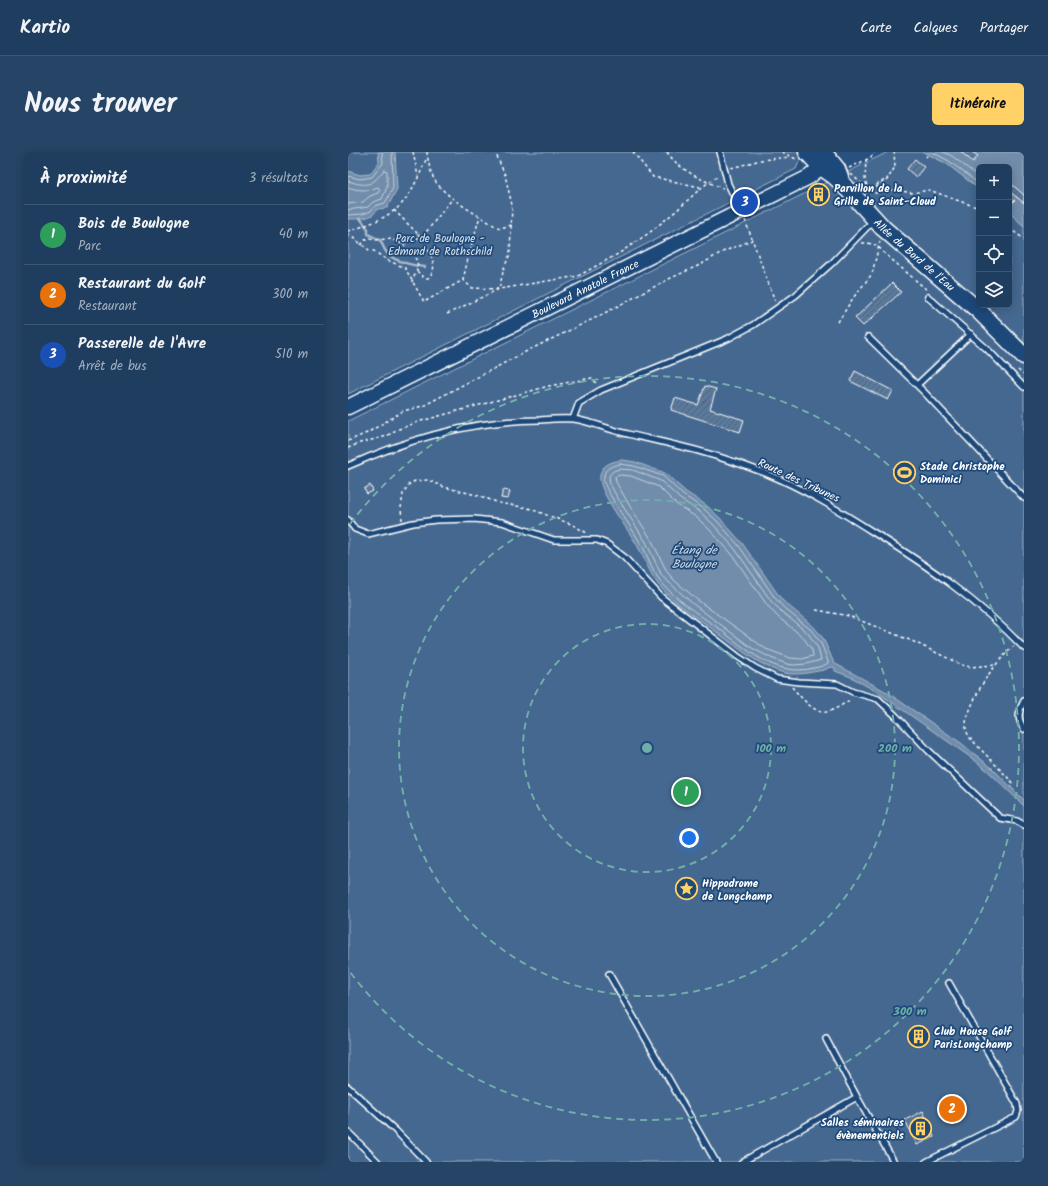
<!DOCTYPE html>
<html lang="fr">
<meta charset="utf-8">
<style>
body{margin:0;font-family:Kalam,sans-serif;background:#264465;color:#f1f3f6}
.controls{position:absolute;right:12px;top:12px;display:grid;overflow:hidden;border-radius:6px;box-shadow:0 2px 10px #0003}
.controls button{width:36px;height:36px;display:grid;place-items:center;padding:0;border:0;border-bottom:1px solid #3c5674;background:#1e3d5f;color:#f1f3f6;font:20px sans-serif}
.you{position:absolute;left:341px;top:686px;width:14px;height:14px;margin:-10px;border:3px solid #fff;border-radius:50%;background:#1a73e8;box-shadow:0 0 0 6px #1a73e833}
.badge{display:grid;place-items:center;width:26px;height:26px;border-radius:50%;background:#ffd166;color:#fff;font-size:13px;font-weight:700}
.pin{position:absolute;translate:-50% -50%;border:2px solid #fff;box-shadow:0 1px 4px #0006}
.list{margin:0;padding:0;list-style:none}
h2{display:flex;justify-content:space-between;align-items:center;height:52px;margin:0;padding:0 16px;font-size:17px}
h2 small{font-size:13px;font-weight:400;color:#a1aebd}
.list li{display:grid;grid-template-columns:26px 1fr auto;gap:12px;align-items:center;box-sizing:border-box;height:60px;padding:0 16px;border-top:1px solid #3c5674}
.list b{display:block;font-size:15px;white-space:nowrap}
.list p{margin:0;font-size:13px;white-space:nowrap;color:#a1aebd}
.list em{font-size:13px;font-style:normal;color:#a1aebd}
.icon{flex:none;width:22px;height:22px;fill:none;stroke:currentColor;stroke-width:2;stroke-linecap:round;stroke-linejoin:round}
.map{position:relative;flex:none;width:676px;height:1010px;overflow:hidden;border-radius:6px}
header{display:flex;align-items:center;gap:24px;box-sizing:border-box;height:56px;padding:0 20px;background:#1e3d5f;border-bottom:1px solid #3c5674}
header strong{font-size:19px}
nav{display:flex;gap:22px;margin-inline-start:auto;font-size:14px}
.intro{display:flex;align-items:center;justify-content:space-between;box-sizing:border-box;height:96px;padding:0 24px}
h1{margin:0;font-size:28px}
.button{padding:10px 18px;border-radius:6px;background:#ffd166;color:#111;font-size:14px;font-weight:700}
main{display:flex;gap:24px;padding:0 24px}
aside{flex:1;background:#1e3d5f;border-radius:6px;box-shadow:0 2px 10px #0003}
.map>svg:first-child{display:block}
.green{fill:#446890;stroke:#a2b4c8}
.water{fill:#718dab;stroke:#aabbcd}
.lines{fill:none;stroke-linecap:round;stroke-linejoin:round}
.shore{stroke:#c6d1dd;stroke-width:1}
.stream{stroke:#aabbcd;stroke-width:2.5}
.building{fill:url(#building-hatch);stroke:#fff}
.service-casing{stroke:#fff;stroke-width:8}
.secondary-casing{stroke:#fff;stroke-width:17}
.primary-casing{stroke:#fff;stroke-width:19}
.path{stroke:#fff;stroke-width:1.5;stroke-dasharray:3 3;stroke-linecap:butt}
.service{stroke:#1f4a7a;stroke-width:5}
.secondary{stroke:#1f4a7a;stroke-width:14}
.primary{stroke:#1f4a7a;stroke-width:16}
.path-bridge{stroke:#fff;stroke-width:1.5;stroke-dasharray:3 3;stroke-linecap:butt}
.ring{fill:none;stroke:#6fada8;stroke-width:2;stroke-dasharray:7 5}
.labels{text-anchor:middle;stroke-width:3.5;stroke-linejoin:round;paint-order:stroke}
.poi-label{font-size:11px;font-weight:bold;fill:#fff;stroke:#1f4a7a;text-anchor:start}
.park-label{font-size:11px;fill:#dae1e9;stroke:#1f4a7a}
.street-label{font-size:11px;fill:#fff;stroke:#1f4a7a}
.water-label{font-size:12px;font-style:italic;fill:#d4dde6;stroke:#1f4a7a}
.centre{fill:#6fada8;stroke:#1f4a7a;stroke-width:2}
.ring-label{font-size:12px;text-anchor:middle;font-weight:bold;fill:#6fada8;stroke:#1f4a7a;stroke-width:3.5;stroke-linejoin:round;paint-order:stroke}
</style>
<header>
<strong>Kartio</strong>
<nav><a>Carte</a><a>Calques</a><a>Partager</a></nav>
</header>
<div class="intro"><h1>Nous trouver</h1><a class="button">Itinéraire</a></div>
<main>
<aside>
<h2>À proximité<small>3 résultats</small></h2>
<ul class="list">
<li><span class="badge" style="background:#2e9e5b">1</span><div><b>Bois de Boulogne</b><p>Parc</p></div><em>40 m</em></li>
<li><span class="badge" style="background:#e8710a">2</span><div><b>Restaurant du Golf</b><p>Restaurant</p></div><em>300 m</em></li>
<li><span class="badge" style="background:#1a4fb4">3</span><div><b>Passerelle de l'Avre</b><p>Arrêt de bus</p></div><em>510 m</em></li>
</ul>
</aside>
<div class="map">
<svg width="676" height="1010" viewBox="0 0 676 1010">
<defs>
<pattern id="building-hatch" width="6" height="6" patternUnits="userSpaceOnUse"><rect width="6" height="6" fill="#5a7a9d"/><path d="M-1 1l2-2M0 6l6-6M5 7l2-2" fill="none" stroke="#536374"/></pattern>
</defs>
<rect width="100%" height="100%" fill="#28517f"/>
<filter id="ink" filterUnits="userSpaceOnUse"><feTurbulence type="fractalNoise" baseFrequency=".025" numOctaves="2"/><feDisplacementMap in="SourceGraphic" scale="8" xChannelSelector="R" yChannelSelector="G"/><feConvolveMatrix kernelMatrix="1 2 1 2 8 2 1 2 1" color-interpolation-filters="sRGB"/></filter>
<g filter="url(#ink)">
<!-- green -->
<path class="green" d="M0,0H450L452,8L448,17L0,242Z
M540,0H576L599,12L631,37V153H661V60L676,74V1010H0V269Z"/>
<!-- water -->
<path class="water" d="M30,0H47L49,37L39,56L29,57C26,67 9,67 0,67V19L12,23L22,22L31,10Z
M576,0H676V74L661,60V15H631V37L599,12Z
M275,308L287,310L317,321L338,340L358,353L372,366L394,391L434,448L466,475L475,486L486,511L537,539L613,591L644,616L676,648V654L641,620L625,607L529,540L503,525L487,519V516L484,515C481,515 479,517 476,518C463,520 450,524 436,521C411,514 392,497 371,482C353,468 333,456 316,439C303,426 299,411 290,395C282,379 249,340 252,323C254,312 265,309 275,308Z"/>
<g class="lines">
<!-- shore -->
<path class="shore" d="M584,0L601,9L631,32
M595,0L604,4L631,25
M0,24L12,27L24,25L35,11L34,0
M0,29C19,35 24,34 36,18L39,19V35L34,47L25,50L20,55L0,58
M0,35C10,39 20,39 30,35L32,37L30,41L22,44L15,50L0,52
M0,63L15,62L23,59L27,54L37,51L45,36L44,0
M272,312L286,314L315,324L335,343L355,356L369,369L391,394L427,446L437,457L463,478L473,491L480,509V511C476,514 471,515 466,516C427,526 397,496 369,475C351,463 324,445 311,427C303,417 300,403 293,392C284,376 273,362 264,346C261,340 254,331 256,324C257,315 265,314 272,312Z
M272,317L285,318L313,329L332,347L352,360L365,372L387,397L423,449L434,460L460,481L470,496L473,508L458,512L446,513L439,512L423,506L404,496L345,452L314,424L298,390L269,345L262,332L261,325C263,319 267,318 272,317Z
M273,323L283,324L311,335L328,352L348,365L361,377L383,401L419,453L430,465L455,485L464,498L465,504L454,507L442,506L418,497L352,450L327,429L319,420L303,387L283,356L268,330L267,325Z"/>
<!-- stream -->
<path class="stream" d="M12,66L20,77V82L32,88C35,93 37,101 42,104C50,110 67,114 77,115"/>
</g>
<!-- building -->
<path class="building" d="M613,0H624L630,4L625,10Z
M567,7L576,15L568,25L559,17Z
M661,30L676,43V51L661,39Z
M470,35L477,48L471,51L464,38Z
M544,131L553,140L515,174L507,166Z
M507,219L545,239L540,248L502,229Z
M357,234L368,237L362,257L396,268L392,280L323,258L327,246L350,253Z
M22,333L25,339L19,342L16,337Z
M155,338L162,339L160,347L153,346Z
M575,959L586,985L569,993L557,968Z"/>
<g class="lines">
<defs>
<path id="service" d="M372,0L380,32L393,58
M580,145L639,197L676,235
M520,185L576,240L676,346
M569,233L623,182
M225,267L231,251L253,238L379,187L405,173L448,143L484,111L526,68
M0,314C60,287 125,268 192,268C203,267 215,266 226,267C244,270 262,278 280,282C295,286 312,289 327,293C358,300 388,310 417,321C455,336 490,358 525,380C580,414 631,449 676,496
M0,368L7,377L20,382L65,371L88,368L126,367L154,370L206,388H249L259,392L276,405L313,445L389,504L407,516L429,527L451,530L489,532L505,540L530,547L547,563L581,599L652,666L669,669L676,673
M676,549C670,560 669,567 676,577
M261,822L368,1010
M0,935L48,979L78,1010
M509,945L546,1010
M0,980L30,1010
M394,1010L509,945L478,887
M578,1010L668,965L670,959L669,952L601,831"/>
<g id="secondary">
<path id="s1" d="M0,255L461,25L473,15"/>
</g>
<g id="primary">
<path id="s2" d="M459,0L473,15L486,24L495,32L535,76L631,159L676,204"/>
<path d="M475,0L489,17L492,25"/>
</g>
</defs>
<!-- service casing -->
<use href="#service" class="service-casing"/>
<!-- secondary casing -->
<use href="#secondary" class="secondary-casing"/>
<!-- primary casing -->
<use href="#primary" class="primary-casing"/>
<!-- path -->
<path class="path" d="M65,0L70,24
M79,0C80,9 82,19 86,27C96,45 130,63 147,74L152,76L164,73
M285,0L305,25L352,35
M319,0C331,18 355,29 375,36
M434,0L450,8
M578,5L582,0
M518,7L517,27L519,35
M383,16L413,8L442,5
M501,16L522,6L527,0
M503,22L515,33L527,41L547,38L565,41L581,38L631,56
M524,37L525,35L540,26
M523,39L539,28L547,15L546,0
M661,55L669,45
M46,58L70,82
M397,68L427,149
M661,76L676,87
M0,79C18,74 45,64 56,49C66,36 73,20 79,5
M0,82L21,98L26,99L39,108L57,116L76,150L115,128L124,136L151,137L156,116L162,102L164,53L157,23L147,0
M514,91C524,91 529,92 535,100L579,138
M55,92C62,99 72,107 69,118C68,122 65,125 64,130
M13,93L17,88L23,86L26,88L42,87L55,92L75,84
M69,119L76,126H80C93,115 80,98 74,87L75,84L105,46
M115,128L122,98L132,64
M99,162L151,137L230,124L270,102L301,81L328,59L353,36L371,23
M490,170L505,146L524,122L532,89
M670,218L676,223
M0,289L19,281L55,259L75,254L181,198L249,165L323,126L354,112L372,101L404,88
M0,296L12,291L39,284L48,278L73,269L201,234L244,226L250,233
M54,368L53,356L55,342L60,333L67,329L80,328L96,335L132,344L151,351L180,356L223,372L239,381
M468,458L501,464L564,489L614,513L623,515L647,513
M444,535C451,543 466,562 478,560C487,558 496,552 503,547
M665,631L621,585C620,582 618,579 618,576C617,570 620,563 622,558C632,532 646,512 666,494
M0,1009L1,1010"/>
<!-- service -->
<use href="#service" class="service"/>
<!-- secondary -->
<use href="#secondary" class="secondary"/>
<!-- primary -->
<use href="#primary" class="primary"/>
<!-- path-bridge -->
<path class="path-bridge" d="M70,82L74,87"/>
</g>
</g>
<!-- distance rings -->
<g class="ring">
<circle cx="299" cy="596" r="124"/>
<circle cx="299" cy="596" r="248"/>
<path d="M2 372A372 372 0 1 1 2 820"/>
</g>
<!-- icons -->
<defs>
<symbol id="building-ring" viewBox="-11 -11 22 22"><circle r="9.5" fill="#1f4a7a" stroke="#ffd166" stroke-width="1.5"/><path d="M-4-6H4V6H1V3H-1V6H-4ZM-2.5-4.3h1.7v1.8h-1.7ZM.8-4.3h1.7v1.8H.8ZM-2.5-1h1.7V.8h-1.7ZM.8-1h1.7V.8H.8Z" fill="#ffd166"/></symbol>
<symbol id="stadium-ring" viewBox="-11 -11 22 22"><circle r="9.5" fill="#1f4a7a" stroke="#ffd166" stroke-width="1.5"/><path d="M0-5a6.5 5 0 1 0 0 10a6.5 5 0 1 0 0-10ZM-3.5-1.8h7v3.6h-7Z" fill="#ffd166"/></symbol>
<symbol id="sight-ring" viewBox="-11 -11 22 22"><circle r="9.5" fill="#1f4a7a" stroke="#ffd166" stroke-width="1.5"/><path d="M0-6L1.8-2.2L6-1.7L2.9 1.2L3.7 5.4L0 3.3L-3.7 5.4L-2.9 1.2L-6-1.7L-1.8-2.2Z" fill="#ffd166"/></symbol>
</defs>
<g fill-rule="evenodd">
<use href="#building-ring" x="458" y="30" width="25" height="25"/>
<use href="#stadium-ring" x="544" y="308" width="25" height="25"/>
<use href="#sight-ring" x="326" y="724" width="25" height="25"/>
<use href="#building-ring" x="558" y="872" width="25" height="25"/>
<use href="#building-ring" x="560" y="964" width="25" height="25"/>
</g>
<g class="labels">
<!-- poi labels -->
<g class="poi-label">
<text x="486" y="40">Parvillon de la<tspan x="486" dy="13">Grille de Saint-Cloud</tspan></text>
<text x="572" y="318">Stade Christophe<tspan x="572" dy="13">Dominici</tspan></text>
<text x="354" y="735">Hippodrome<tspan x="354" dy="13">de Longchamp</tspan></text>
<text x="586" y="883">Club House Golf<tspan x="586" dy="13">ParisLongchamp</tspan></text>
<text x="556" y="974" text-anchor="end">Salles séminaires<tspan x="556" dy="13">évènementiels</tspan></text>
</g>
<!-- park labels -->
<g class="park-label">
<text x="92" y="90">Parc de Boulogne -<tspan x="92" dy="13">Edmond de Rothschild</tspan></text>
</g>
<!-- street labels -->
<g class="street-label">
<text dy="4" stroke="none"><textPath href="#s2" startOffset="149">Allée du Bord de l'Eau</textPath></text>
<text dy="4" stroke="none"><textPath href="#s1" startOffset="265">Boulevard Anatole France</textPath></text>
<text transform="translate(451 328) rotate(25)" y="4">Route des Tribunes</text>
</g>
<!-- water labels -->
<g class="water-label">
<text x="346" y="402">Étang de<tspan x="346" dy="14">Boulogne</tspan></text>
</g>
</g>
<circle cx="299" cy="596" r="6" class="centre"/>
<g class="ring-label">
<text x="423" y="600">100 m</text>
<text x="547" y="600">200 m</text>
<text x="562" y="863">300 m</text>
</g>
</svg>
<div class="controls">
<button>+</button>
<button>−</button>
<button><svg class="icon" aria-label="locate" viewBox="0 0 24 24"><circle cx="12" cy="12" r="6"/><path d="M12 2v4M12 18v4M2 12h4M18 12h4"/></svg></button>
<button><svg class="icon" aria-label="layers" viewBox="0 0 24 24"><path d="M12 4l9 5-9 5-9-5zM3 14l9 5 9-5"/></svg></button>
</div>
<div class="you"></div>
<div class="pin badge" style="left:338px;top:640px;background:#2e9e5b">1</div>
<div class="pin badge" style="left:604px;top:957px;background:#e8710a">2</div>
<div class="pin badge" style="left:397px;top:50px;background:#1a4fb4">3</div>
</div>
</main>
